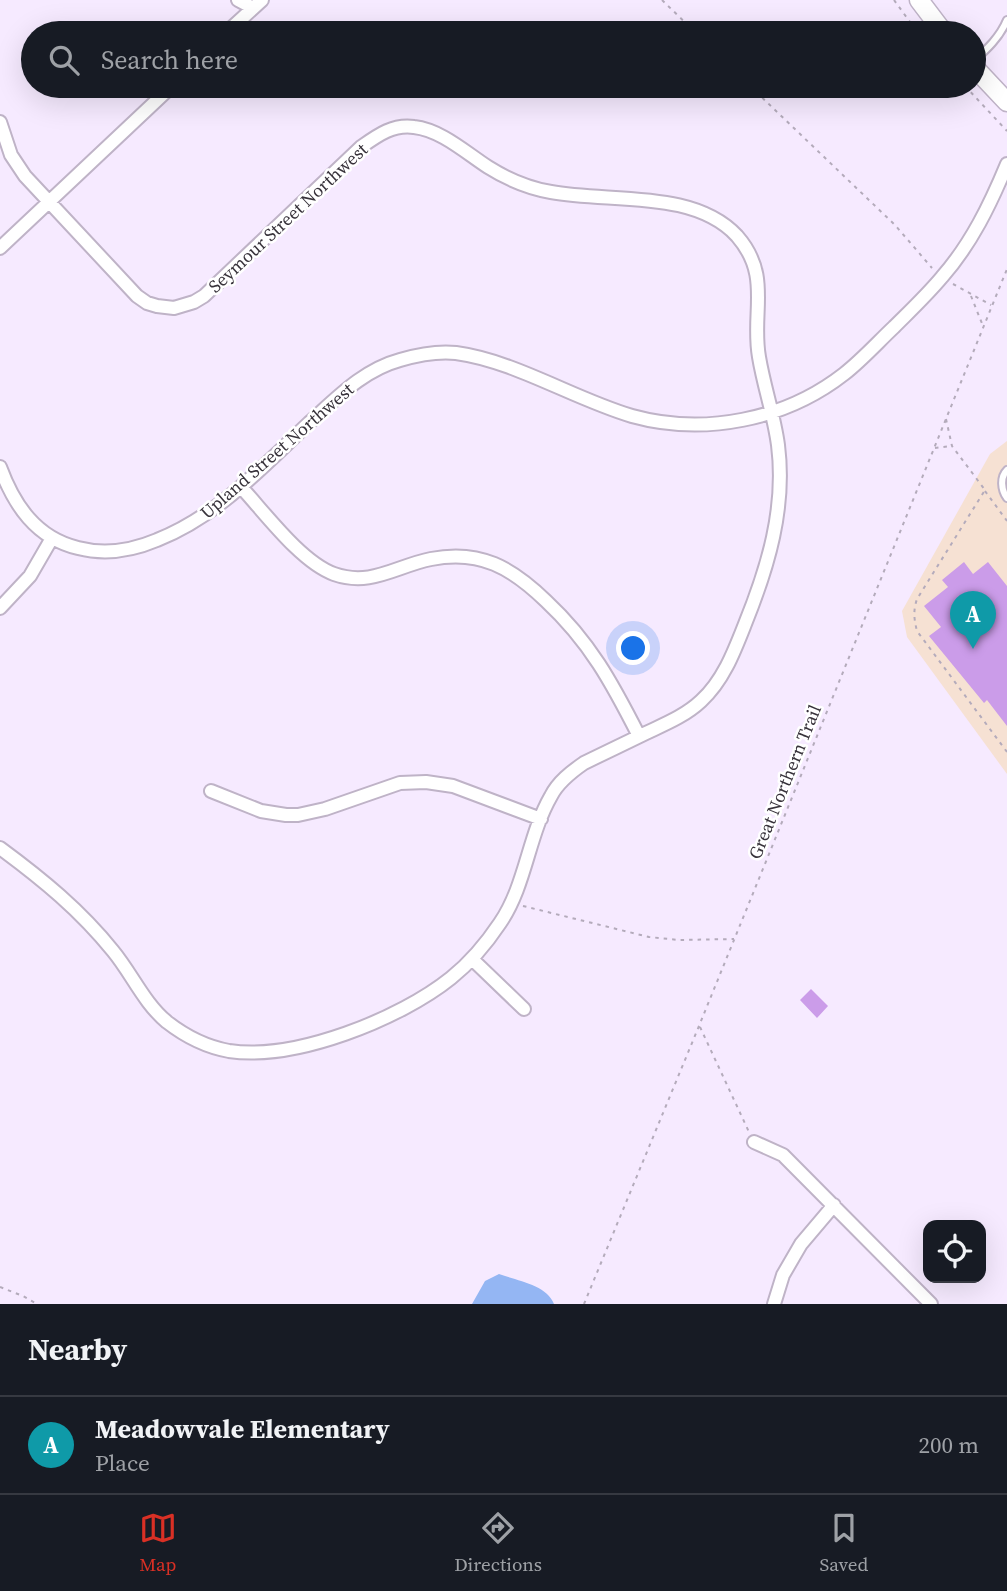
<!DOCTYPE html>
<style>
body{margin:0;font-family:"Source Serif 4",serif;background:#20242c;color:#f1f3f6}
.controls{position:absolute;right:21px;bottom:21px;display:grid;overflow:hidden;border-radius:14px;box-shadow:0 7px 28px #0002}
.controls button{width:63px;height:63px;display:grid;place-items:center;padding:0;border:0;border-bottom:2px solid #363941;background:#171b24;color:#f1f3f6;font:35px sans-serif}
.you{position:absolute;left:634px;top:649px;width:24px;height:24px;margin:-18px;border:5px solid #fff;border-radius:50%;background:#1a73e8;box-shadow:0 0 0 10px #1a73e833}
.badge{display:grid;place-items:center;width:46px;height:46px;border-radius:50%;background:#d93025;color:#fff;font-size:23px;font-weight:700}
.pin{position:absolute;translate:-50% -58px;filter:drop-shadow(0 2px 4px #0008)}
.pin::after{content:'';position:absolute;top:37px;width:24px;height:21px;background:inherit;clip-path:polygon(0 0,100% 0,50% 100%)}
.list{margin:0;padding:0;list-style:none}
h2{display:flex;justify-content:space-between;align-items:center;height:91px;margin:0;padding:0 28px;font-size:30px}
h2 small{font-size:23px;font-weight:400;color:#9ea1a6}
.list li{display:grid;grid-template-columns:46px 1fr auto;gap:21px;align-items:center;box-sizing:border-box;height:98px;padding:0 28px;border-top:2px solid #363941}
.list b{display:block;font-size:26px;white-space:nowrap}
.list p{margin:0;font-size:23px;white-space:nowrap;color:#9ea1a6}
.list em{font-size:23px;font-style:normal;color:#9ea1a6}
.icon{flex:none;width:38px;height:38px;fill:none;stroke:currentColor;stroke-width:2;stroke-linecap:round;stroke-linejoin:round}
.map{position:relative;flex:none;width:1007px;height:1304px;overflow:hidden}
.search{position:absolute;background:#171b24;box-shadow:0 7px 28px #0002;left:21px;right:21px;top:21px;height:77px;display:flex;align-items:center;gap:18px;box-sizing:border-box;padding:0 24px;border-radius:38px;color:#9ea1a6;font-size:26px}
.sheet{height:189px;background:#171b24}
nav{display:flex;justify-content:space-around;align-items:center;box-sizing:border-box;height:98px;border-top:2px solid #363941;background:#171b24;font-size:19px;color:#9ea1a6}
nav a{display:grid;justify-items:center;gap:4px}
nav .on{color:#d93025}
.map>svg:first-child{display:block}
.education{fill:#f6e1d3}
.water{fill:#94b6f3}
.building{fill:#cb9ce9}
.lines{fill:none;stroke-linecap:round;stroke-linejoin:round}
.lane-casing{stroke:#bfb3c7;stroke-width:10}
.street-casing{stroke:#bfb3c7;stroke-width:16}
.secondary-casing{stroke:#bfb3c7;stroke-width:21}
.path{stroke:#b4abbb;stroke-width:2;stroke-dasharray:3.5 5;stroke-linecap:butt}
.lane{stroke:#fff;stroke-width:6}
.street{stroke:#fff;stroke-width:12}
.secondary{stroke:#fff;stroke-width:18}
.labels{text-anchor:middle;stroke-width:5;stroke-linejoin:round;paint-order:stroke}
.street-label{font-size:18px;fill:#38333b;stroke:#fff}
</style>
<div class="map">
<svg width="1007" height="1304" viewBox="0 0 1007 1304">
<rect width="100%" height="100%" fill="#f6eaff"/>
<!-- education -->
<path class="education" d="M1007,441V774L907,637L902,611L990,454Z"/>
<!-- water -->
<path class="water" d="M499,1274C518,1281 547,1285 554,1304H472L485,1281Z"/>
<!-- building -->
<path class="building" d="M964,562L973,574L988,562L1007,586V726L987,700L984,703L929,636L941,627L924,606L948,587L942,580Z
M811,989L828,1006L817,1018L800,1000Z"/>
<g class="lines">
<defs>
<path id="lane" d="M974,61C987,49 1000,37 1007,20
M1007,470C1000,477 1001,490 1007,498"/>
<path id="street" d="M238,0L253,8
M226,33L262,0
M0,122L11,155L25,176L137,296L147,303L157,306L174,308L194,302L204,296L361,147C378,135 393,124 414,127C441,130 465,152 488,167C507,179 528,188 551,192C609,203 694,189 737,236C772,276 751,312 759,357C764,387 774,415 778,445C786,508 768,567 745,624C734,652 723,681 701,701C685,716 665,724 646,733C625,743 605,753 584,763C571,772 558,782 551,796C528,836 526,885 500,923C486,944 471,962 451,978C400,1019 295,1061 229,1051C207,1047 185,1036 167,1022C144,1003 132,974 113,951C80,910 42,879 0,848
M0,248L172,86
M0,467C14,505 36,538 78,548C105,555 131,551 157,540C218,516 262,467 309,423C337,398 363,370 400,360C417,355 437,351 456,353C515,361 574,399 632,416C704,436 785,420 844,374C862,360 878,342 894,327C910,311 927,295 942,277C971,244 990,205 1007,164
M241,487C265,513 301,562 334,574C371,587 396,566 431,559C480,549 512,568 546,601C590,642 612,683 639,736
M0,608L30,576L52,538
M211,791L261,811L286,815H298L325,809L400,783L426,782L453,786L541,819
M472,959L524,1009
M754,1142L783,1155L931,1304
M774,1304L783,1275L801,1244L834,1205"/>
<path id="secondary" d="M919,0L944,33
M974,67L1007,102"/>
</defs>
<!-- lane casing -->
<use href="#lane" class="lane-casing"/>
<!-- street casing -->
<use href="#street" class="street-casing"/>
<!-- secondary casing -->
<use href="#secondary" class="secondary-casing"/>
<!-- path -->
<path class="path" d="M662,0L696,33
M894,0L918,33
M750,86L895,225L932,268
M965,86L1007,131
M953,284L991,305
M971,296L983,326
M946,419L952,446L985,490L917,599C913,611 914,619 917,631L1007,752
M935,448L951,446
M985,491L1007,521
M523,906L649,937L679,940L734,939
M700,1027L749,1132
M0,1287L23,1296L37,1304
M584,1304L699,1026L1007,269"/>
<!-- lane -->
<use href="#lane" class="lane"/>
<!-- street -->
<use href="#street" class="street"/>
<!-- secondary -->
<use href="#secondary" class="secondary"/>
</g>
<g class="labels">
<!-- street labels -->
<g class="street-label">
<text transform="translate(288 218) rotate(-43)" y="6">Seymour Street Northwest</text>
<text transform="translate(277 451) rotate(-41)" y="6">Upland Street Northwest</text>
<text transform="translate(785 782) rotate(-68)" y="6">Great Northern Trail</text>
</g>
</g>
</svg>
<div class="controls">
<button><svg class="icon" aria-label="locate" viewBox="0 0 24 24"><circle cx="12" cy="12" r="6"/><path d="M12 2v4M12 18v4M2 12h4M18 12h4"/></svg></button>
</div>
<div class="you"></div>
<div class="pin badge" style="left:973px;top:649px;background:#0f9aa8">A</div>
<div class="search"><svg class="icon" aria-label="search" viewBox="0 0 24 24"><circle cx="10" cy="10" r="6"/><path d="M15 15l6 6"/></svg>Search here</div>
</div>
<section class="sheet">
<h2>Nearby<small></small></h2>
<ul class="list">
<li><span class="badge" style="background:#0f9aa8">A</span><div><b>Meadowvale Elementary</b><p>Place</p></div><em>200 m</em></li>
</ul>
</section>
<nav>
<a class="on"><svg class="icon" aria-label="map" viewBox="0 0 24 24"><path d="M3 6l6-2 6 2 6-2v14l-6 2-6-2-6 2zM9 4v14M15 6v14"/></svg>Map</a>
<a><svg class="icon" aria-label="directions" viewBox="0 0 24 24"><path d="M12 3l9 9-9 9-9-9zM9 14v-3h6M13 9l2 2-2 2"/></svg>Directions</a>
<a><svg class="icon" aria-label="saved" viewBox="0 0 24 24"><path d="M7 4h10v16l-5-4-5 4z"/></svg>Saved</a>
</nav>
